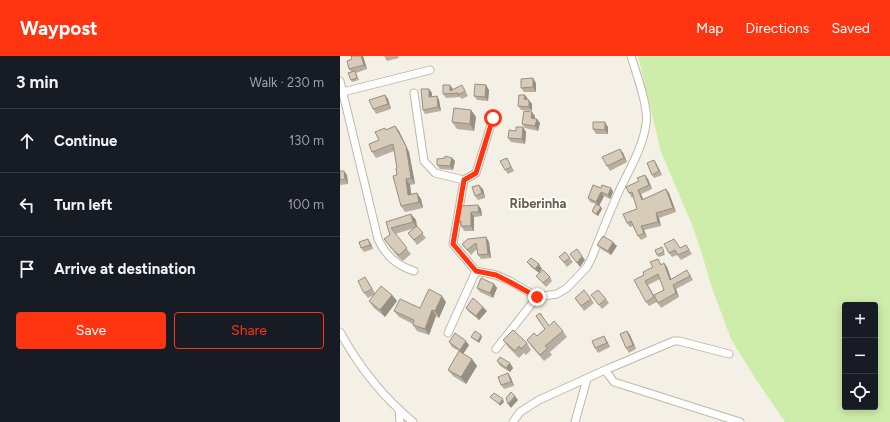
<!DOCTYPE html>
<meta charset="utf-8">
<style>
body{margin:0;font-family:Figtree,sans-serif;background:#20242c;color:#f1f3f6}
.controls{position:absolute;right:12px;bottom:12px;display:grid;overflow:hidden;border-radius:4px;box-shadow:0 2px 10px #0003}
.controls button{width:36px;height:36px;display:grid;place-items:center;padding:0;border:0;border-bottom:1px solid #363941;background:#171b24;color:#f1f3f6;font:20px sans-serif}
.stop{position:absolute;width:12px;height:12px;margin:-9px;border:3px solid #ff3512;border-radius:50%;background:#fff}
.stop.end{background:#ff3512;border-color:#fff;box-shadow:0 1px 4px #0008}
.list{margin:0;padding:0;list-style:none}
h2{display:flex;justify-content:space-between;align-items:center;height:52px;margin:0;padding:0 16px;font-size:17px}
h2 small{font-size:13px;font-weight:400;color:#9ea1a6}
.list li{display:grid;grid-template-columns:26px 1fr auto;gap:12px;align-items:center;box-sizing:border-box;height:64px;padding:0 16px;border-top:1px solid #363941}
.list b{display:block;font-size:15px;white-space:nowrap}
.list em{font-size:13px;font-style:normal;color:#9ea1a6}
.actions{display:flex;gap:8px;padding:12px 16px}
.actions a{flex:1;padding:9px 0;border:1px solid #ff3512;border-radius:4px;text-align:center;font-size:14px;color:#ff3512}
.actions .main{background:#ff3512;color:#fff}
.icon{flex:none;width:22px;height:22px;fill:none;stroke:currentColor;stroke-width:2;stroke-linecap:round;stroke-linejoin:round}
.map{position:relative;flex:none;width:550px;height:366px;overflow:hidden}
header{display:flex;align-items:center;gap:24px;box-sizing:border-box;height:56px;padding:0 20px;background:#ff3512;color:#fff}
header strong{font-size:19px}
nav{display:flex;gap:22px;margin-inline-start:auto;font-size:14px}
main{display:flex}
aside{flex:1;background:#171b24}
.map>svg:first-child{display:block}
.green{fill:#cfedaa;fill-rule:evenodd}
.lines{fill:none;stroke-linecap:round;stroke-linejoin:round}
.minor-casing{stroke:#c1b8a7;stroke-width:9}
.minor{stroke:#fff;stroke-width:7}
.wall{fill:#b9afa0;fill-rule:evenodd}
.shaded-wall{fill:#968f82}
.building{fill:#d7ccba;stroke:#968f82}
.route{stroke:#ff3512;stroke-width:5}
.labels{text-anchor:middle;stroke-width:3.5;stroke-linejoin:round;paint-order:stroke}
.neighbourhood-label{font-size:13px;font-weight:bold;fill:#6c5e4a;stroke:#fff}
</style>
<header>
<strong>Waypost</strong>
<nav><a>Map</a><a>Directions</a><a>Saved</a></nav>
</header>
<main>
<aside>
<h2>3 min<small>Walk · 230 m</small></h2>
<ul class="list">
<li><svg class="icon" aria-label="ahead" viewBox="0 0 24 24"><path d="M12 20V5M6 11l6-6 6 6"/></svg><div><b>Continue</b></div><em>130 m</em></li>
<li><svg class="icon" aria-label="left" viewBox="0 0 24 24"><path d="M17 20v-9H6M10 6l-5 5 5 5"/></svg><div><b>Turn left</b></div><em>100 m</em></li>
<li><svg class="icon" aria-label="arrive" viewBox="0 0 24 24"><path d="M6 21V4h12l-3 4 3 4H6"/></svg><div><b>Arrive at destination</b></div></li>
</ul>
<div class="actions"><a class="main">Save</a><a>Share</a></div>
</aside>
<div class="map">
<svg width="550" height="366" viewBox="0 0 550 366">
<rect width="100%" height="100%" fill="#f4f0e6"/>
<!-- green -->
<path class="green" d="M298,0H550V366H445L415,322L391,283L371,229L362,198L352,169L321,96ZM505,249H535V351H505Z"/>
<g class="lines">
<defs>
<path id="minor" d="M0,25L38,183C46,200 56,209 74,215
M3,36L90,14
M74,37L84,105L95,117L124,124L113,188L136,215L156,219L170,225L197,241L217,238L227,232L247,211L252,201C261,178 270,155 280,133C290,112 303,91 306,68C309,51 296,17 291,0
M124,124L136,117L153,62
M0,276C19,311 43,341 73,366
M108,277L136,215
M156,293L197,241
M265,314L274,326L400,366
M59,354L60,366
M173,366L180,356L199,344L265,314L334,285H339L389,298
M235,366L247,323"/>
</defs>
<!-- minor casing -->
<use href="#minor" class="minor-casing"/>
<!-- minor -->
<use href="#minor" class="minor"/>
</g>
<!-- wall -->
<path class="wall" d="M11,0H24H23L27,13L16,17L19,24L12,26L11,24V16L9,13L12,3Z
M44,0H58L59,2L47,5Z
M196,27V36H184L181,32Z
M89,33L92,37V41L97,40L99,44L101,55L85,58L83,54Z
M113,33L125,34L128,40L122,43L120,41L106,42L103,38Z
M149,34L148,45L137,44L134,40Z
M45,39L48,43L51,53L36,58L33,53Z
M188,44L192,48V55L181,54L178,50Z
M131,54L136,61L134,75L117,73L112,66Z
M195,60V62L200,67L198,75L185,72L182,68Z
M55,70L59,75L69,96L75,128L70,129L71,138L77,137L81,143L83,152L65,156L61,150L57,112L54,95L36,102L32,96L45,72L46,74Z
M183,71L186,76L185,88L171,86L168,82L176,75Z
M268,71V78H256L253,73Z
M280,93L283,97L287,106L270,115L267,110Z
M112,102L115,105L113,114L100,113L97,109Z
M167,102L174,115L168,118L165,114Z
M316,107L322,119L314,122L312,119Z
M0,115H4L7,119L8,128L0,129Z
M305,119L308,123L312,133L301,138L303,143L326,133L329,137L336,156L319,162L321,170L304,174L307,181L301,184L298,180L293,170L290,171L287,167L297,153L293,141L292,142L289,137Z
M271,132L273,136L270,143L264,140L259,150L262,153L258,160L253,157L252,155L256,148L250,146L248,142Z
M143,133L145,142L138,144L135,140Z
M138,149L141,153L142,160L134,161V175H124L118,165L120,159Z
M71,158L76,164L77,171L86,182L77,189L68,177L75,172L55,178L71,198L63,205L58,201L44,183L50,179L46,166Z
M146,181L149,186L151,202L141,203L138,199L137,193L131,199L122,188Z
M334,183L340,192L346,189L352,198L341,204L337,199L332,201L329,197Z
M31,188L33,193L24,196L21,192Z
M257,189L277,190L271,199L261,193Z
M323,194L325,199L319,201L317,199Z
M225,196L233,206L227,211L219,201Z
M187,206L202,213L199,217L191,211Z
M324,207L327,211L331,223L350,218L353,224L336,233L339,241L321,252L317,246L309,250L306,246L304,219ZM320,223L324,234L314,239L308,229Z
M196,220L210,221L212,225L206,231Z
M25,221L35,237L52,239L57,245L45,261L34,252L29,245L35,238L28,242L24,237Z
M154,228L157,232L153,242L140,236L137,232Z
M251,239L266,243L269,247L262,253Z
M235,242L251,243L254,247L244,255Z
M106,246L99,262L96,260L89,279L77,275L73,269V268L59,261L54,255L80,252Z
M126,252L147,255L139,264L129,256Z
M196,260L209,270L223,275L227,281L210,296L212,299L204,305L191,290L187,284L197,280L205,273Z
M287,275L290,279L296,293L289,297L286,292Z
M131,281H142L139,287L133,283Z
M163,284L187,287L191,294L186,299L184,297L179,302L168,291Z
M267,285L270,291L258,297L255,292Z
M109,286L129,289L123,298L132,303L137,310L126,328L113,320L108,314L119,295L112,291Z
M157,305L173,312L170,316L160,310Z
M168,317L171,322L174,330L164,333L161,329Z"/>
<!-- shaded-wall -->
<path class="shaded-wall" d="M21,0H23L27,13L24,9Z
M193,22L196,27V36L193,31Z
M110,29L113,33L110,35Z
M146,29L149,34L148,45L145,41Z
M89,33L92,37V45L89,41Z
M45,39L48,43L51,53L48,48Z
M185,39L188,43H184Z
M97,40L99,44L101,55L98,51Z
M189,44L192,48V55L189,51Z
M131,54L136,61L134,75L130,68Z
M192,56L195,60L194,66L191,62Z
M197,63L200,67L198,75L195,70Z
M265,66L268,71V78L265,74Z
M55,70L59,75L69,96L75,128L71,122Z
M183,71L186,76L185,88L182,83Z
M280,93L283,97L287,106L284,102Z
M112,102L115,105L113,114L110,110Z
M314,104L316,107L322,119L319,115Z
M4,115L7,119L8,128L5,123Z
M305,119L308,123L312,133L309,129Z
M66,123L70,129L72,145L68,139Z
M139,129L143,133L145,142L142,137Z
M271,132L273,136L270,143L268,139Z
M326,133L329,137L336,156L333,152Z
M298,134L301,138L305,148L302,144Z
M261,136L264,140L259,150L256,146Z
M77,137L81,143L83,152L79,146Z
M138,149L141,153L142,160L139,156Z
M261,151L262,153L258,160L256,158Z
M131,156L134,161V175L131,170Z
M316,157L319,162L321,170L318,166Z
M71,158L76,164L77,172L73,166Z
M301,170L304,174L307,181L304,177Z
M146,181L149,186L151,202L148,198Z
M28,183L31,188L33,193L30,189Z
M273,186L277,190L271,199L268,195Z
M242,200L245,204L240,211L237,207Z
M324,207L327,211L333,228L330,224Z
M199,208L202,213L199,217L195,213Z
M154,228L157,232L153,242L150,237Z
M333,229L336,233L339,241L336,237Z
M52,239L57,245L45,261L40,254Z
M102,240L106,246L99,262L95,255Z
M143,251L147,255L139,264L136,260Z
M92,254L96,260L89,279L85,273Z
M287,275L290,279L296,293L293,289Z
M141,279L142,281L139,287L138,285Z
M264,280L267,285L270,291L267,287Z
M126,285L129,289L123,298L120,294Z
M132,303L137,310L126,328L121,321Z
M170,307L173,312L170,316L166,312Z
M168,317L171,322L174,330L171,326Z
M175,340L178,344L171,352L168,348Z
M163,343L164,346L160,350L159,348Z"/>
<!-- building -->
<path class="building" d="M11,0H21L24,9L9,13L7,5L12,3Z
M15,15L17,22L11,24L8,17Z
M193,22V31L181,32V23Z
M135,28L146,29L145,41L134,40Z
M103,29H110V35L122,29L125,35L118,39V37L103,38Z
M81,33H89V41L97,40L98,51L83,54Z
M45,39L48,48L33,53L29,44Z
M179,39H185L184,43L189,44V51L178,50Z
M114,52L131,54L130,68L112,66Z
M184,55L192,56L191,62L197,63L195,70L182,68Z
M253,66H265V74L253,73Z
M55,70L66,90L71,122L66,123L68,139L77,137L79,146L61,150L53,120L57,119L56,112H57L53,88L32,96L29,88L39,84L35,76L45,72L46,74Z
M176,71H183L182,83L168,82L169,74L176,75Z
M280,93L284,102L267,110L262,101Z
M105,100L112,102L110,110L97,109V103L105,102Z
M167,102L171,111L165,114L160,105Z
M314,104L319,115L312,119L307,107Z
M0,115H4L5,123L0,124Z
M305,119L309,129L298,134L302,144L326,133L333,152L316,157L318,166L301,170L304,177L298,180L291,165L287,167L283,158L297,153L292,136L289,137L286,131L299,125L297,122Z
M139,129L142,137L135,140L132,131Z
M253,129L261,132L262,129L271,132L268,139L261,136L256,146L248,142Z
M256,148L261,151L256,158L252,155Z
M138,149L139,156H131V170H121V165H118L119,159H120L121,150Z
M71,158L73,166L51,172L67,192L59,199L54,195L44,183L50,179L46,166Z
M77,170L83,177L74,184L68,177Z
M263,180L273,186L268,195L257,189Z
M146,181L148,198L138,199L136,187L127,194L122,188L128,183Z
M28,183L30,189L21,192L19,186Z
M334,183L340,192L346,189L349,194L338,199L335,194L329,197L324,188Z
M322,191L324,196L317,199L315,194Z
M237,193L242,200L237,207L230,198Z
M225,196L230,202L224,206L219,201Z
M191,202L199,208L195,213L187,206Z
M318,203L321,209L324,207L330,224L347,214L350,220L333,229L336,237L318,247L314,239L324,234L318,218L305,225L314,241L306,246L294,224L304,219L303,216L313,211L310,206Z
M203,214L210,221L203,227L196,220Z
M25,221L32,233L24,237L18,225Z
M141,222L154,228L150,237L137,232Z
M41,230L52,239L40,254L29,245Z
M89,233L102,240L95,255L92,254L85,273L73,269L74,264L54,255L60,243L80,252Z
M244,234L251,243L241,250L235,242Z
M258,234L266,243L259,249L251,239Z
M133,242L143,251L136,260L126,252Z
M200,257L209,270L214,265L223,275L205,290L208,292L200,299L187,284L194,277L197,280L205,273L196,260Z
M173,274L187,287L181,293L179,290L175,295L163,284Z
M135,275L141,279L138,285L131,281Z
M287,275L293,289L286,292L280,278Z
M115,277L126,285L120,294L109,286Z
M264,280L267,287L255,292L252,285Z
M119,295L132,303L121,321L108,314Z
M160,301L170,307L166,312L157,305Z
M168,317L171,326L161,329L158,321Z
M171,336L175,340L168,348L166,342Z
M154,337L163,343L159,348L150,341Z"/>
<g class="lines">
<!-- route -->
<path class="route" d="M153,62L136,117L124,124L113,188L136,215L156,219L170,226L197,241"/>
</g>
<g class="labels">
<!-- neighbourhood labels -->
<g class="neighbourhood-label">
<text x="198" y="152">Riberinha</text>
</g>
</g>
</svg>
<div class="controls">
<button>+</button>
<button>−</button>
<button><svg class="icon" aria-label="locate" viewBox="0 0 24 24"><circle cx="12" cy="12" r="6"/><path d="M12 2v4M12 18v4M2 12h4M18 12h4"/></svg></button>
</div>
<div class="stop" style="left:153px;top:62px"></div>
<div class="stop end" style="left:197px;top:241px"></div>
</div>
</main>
